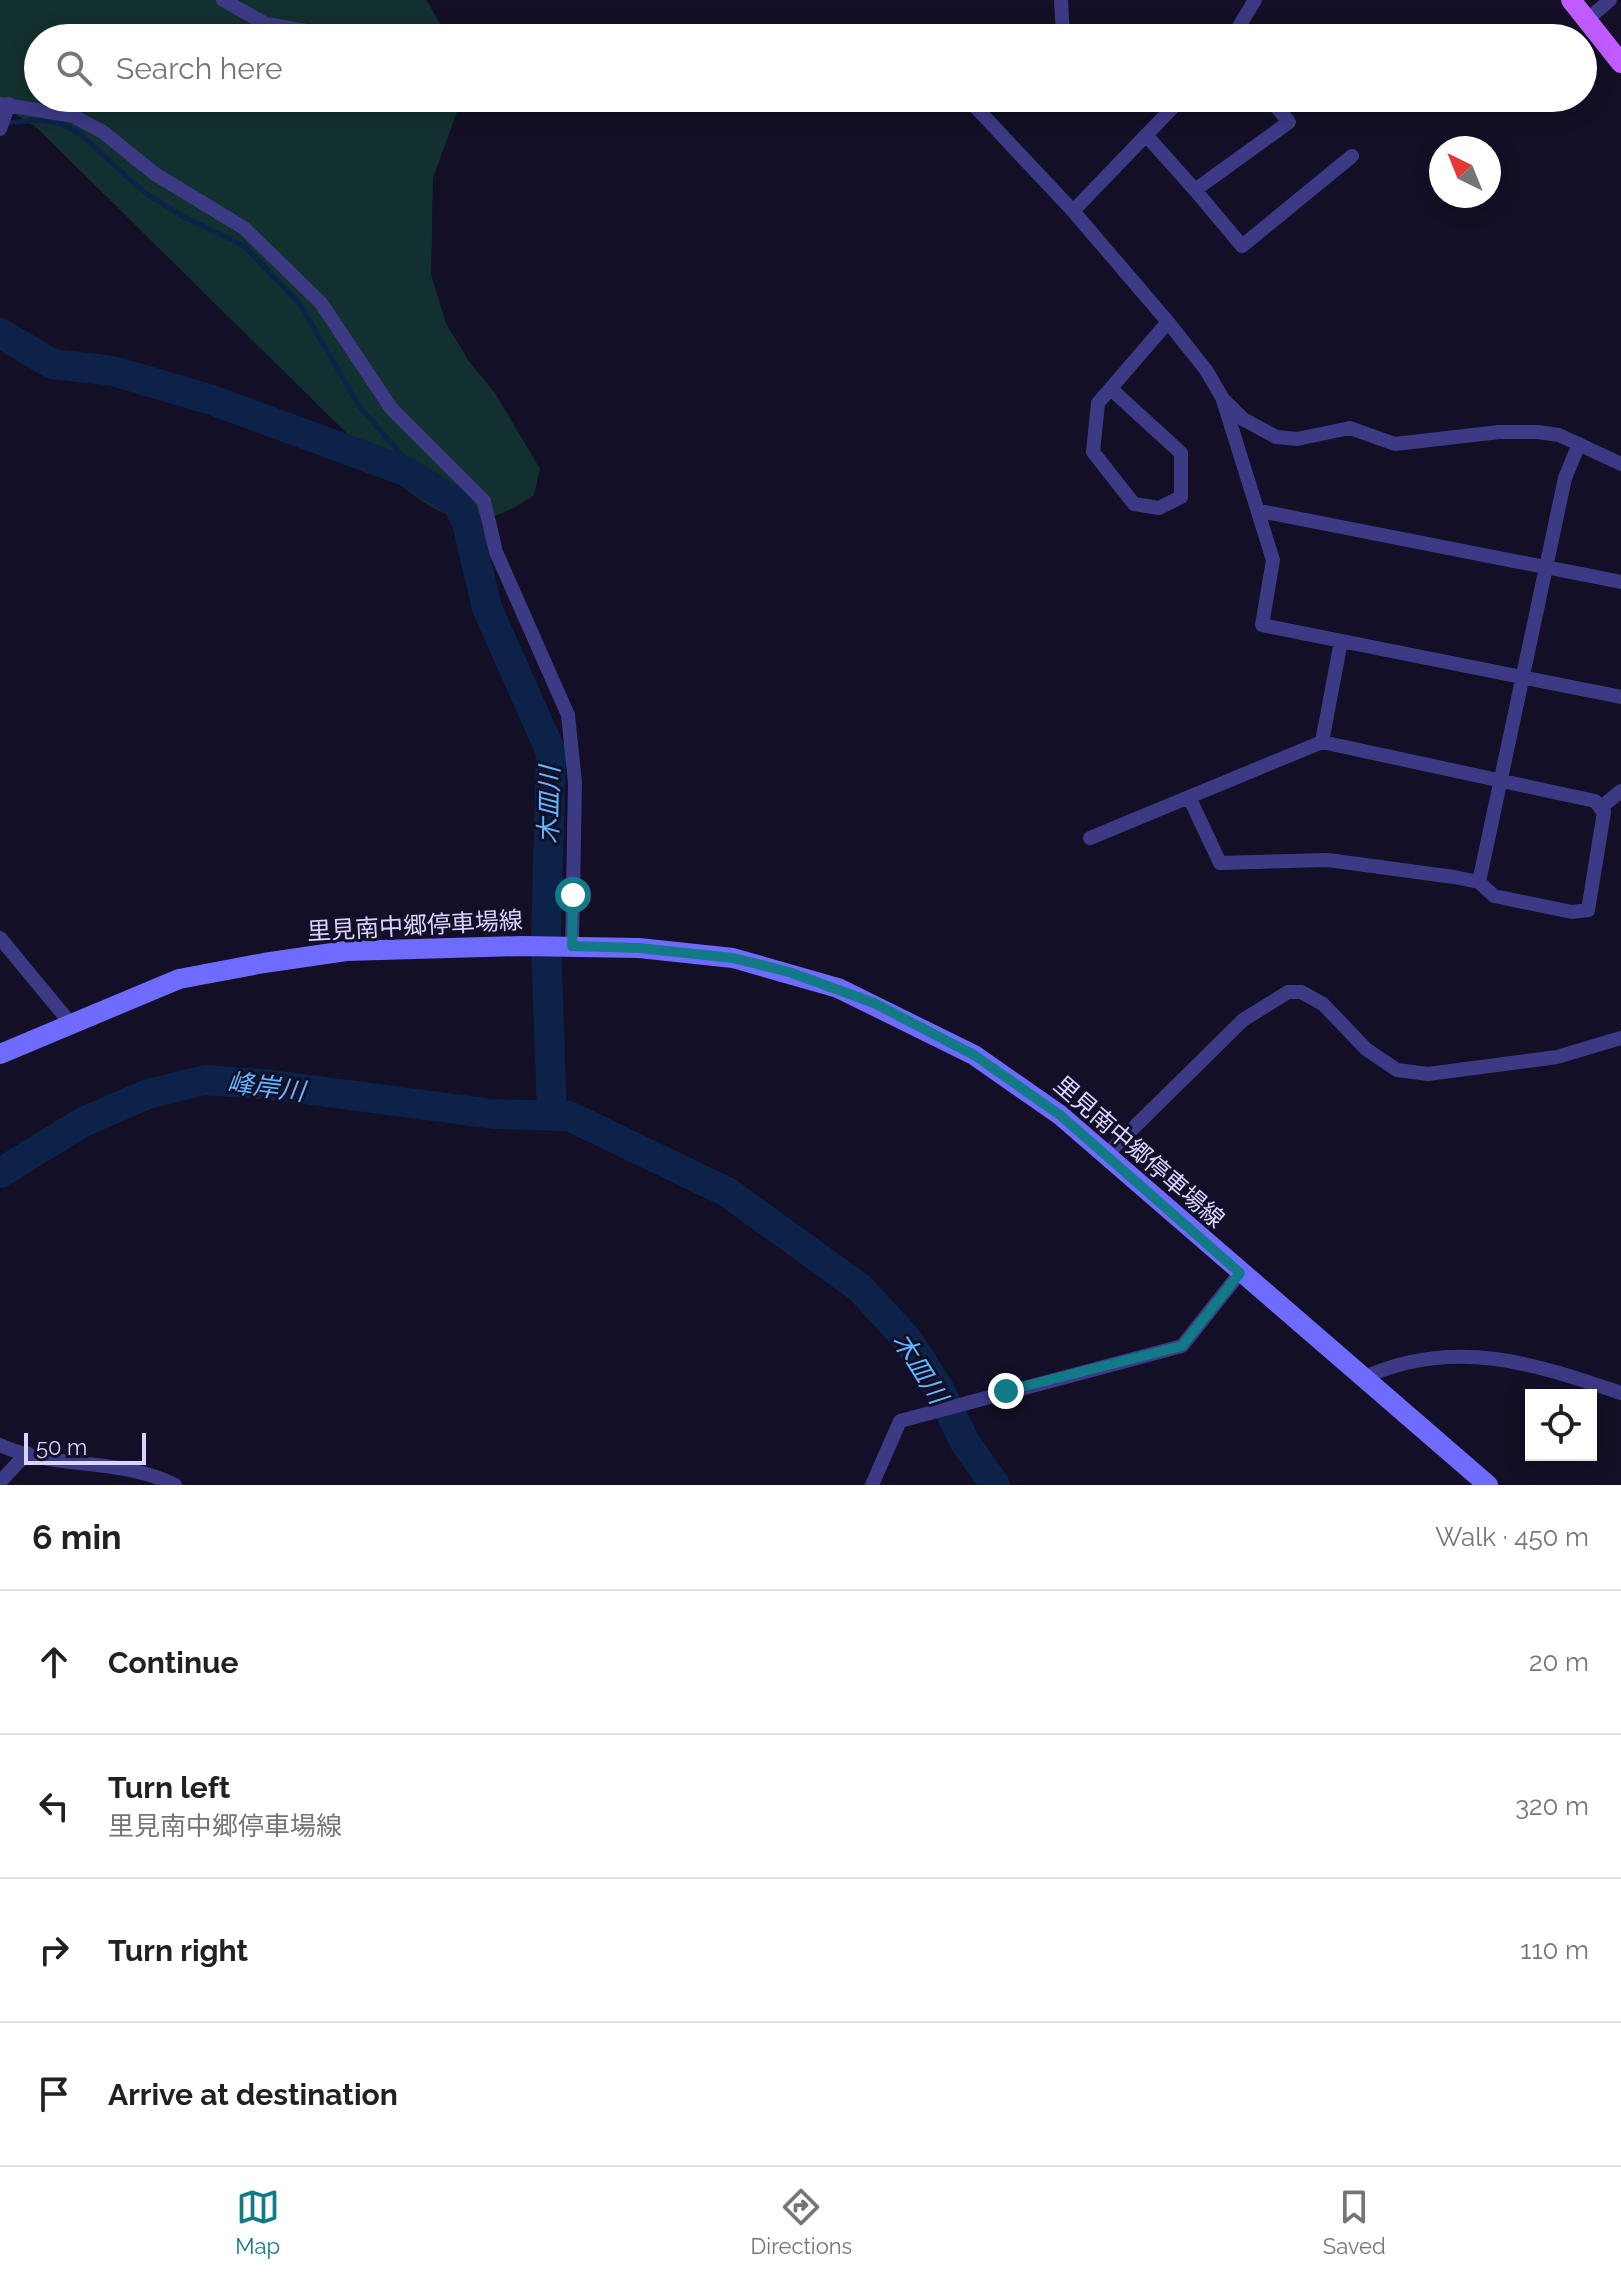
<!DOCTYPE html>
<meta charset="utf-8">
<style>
body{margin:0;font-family:Raleway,"Noto Sans JP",sans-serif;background:#f6f6f6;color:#202124}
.controls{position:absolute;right:24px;bottom:24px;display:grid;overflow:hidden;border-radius:0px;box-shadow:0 4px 20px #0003}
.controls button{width:72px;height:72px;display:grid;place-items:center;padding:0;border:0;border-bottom:2px solid #e0e0e0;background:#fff;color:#202124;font:40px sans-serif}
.compass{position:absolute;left:1429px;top:136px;width:72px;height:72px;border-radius:50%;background:#fff;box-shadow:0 4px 20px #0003;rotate:317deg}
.scale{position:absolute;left:24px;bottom:20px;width:122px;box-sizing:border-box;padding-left:8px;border:4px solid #d9d4ff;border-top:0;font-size:22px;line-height:28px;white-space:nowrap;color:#d9d4ff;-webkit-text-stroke:6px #130f26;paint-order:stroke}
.stop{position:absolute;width:24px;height:24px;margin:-18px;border:6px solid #127987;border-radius:50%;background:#fff}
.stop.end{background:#127987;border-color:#fff;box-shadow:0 2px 8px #0008}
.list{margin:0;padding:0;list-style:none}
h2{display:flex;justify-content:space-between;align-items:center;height:104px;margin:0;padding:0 32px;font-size:34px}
h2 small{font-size:26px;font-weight:400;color:#757577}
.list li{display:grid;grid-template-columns:52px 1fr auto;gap:24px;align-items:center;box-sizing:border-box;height:144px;padding:0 32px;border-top:2px solid #e0e0e0}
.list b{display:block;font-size:30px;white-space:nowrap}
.list p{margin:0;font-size:26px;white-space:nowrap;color:#757577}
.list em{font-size:26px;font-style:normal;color:#757577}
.icon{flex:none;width:44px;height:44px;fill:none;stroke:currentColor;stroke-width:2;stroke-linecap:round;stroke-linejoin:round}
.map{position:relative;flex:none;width:1621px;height:1485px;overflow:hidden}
.search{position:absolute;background:#fff;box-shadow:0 4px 20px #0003;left:24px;right:24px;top:24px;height:88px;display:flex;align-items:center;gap:20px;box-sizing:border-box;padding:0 28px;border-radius:44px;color:#757577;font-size:30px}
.sheet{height:680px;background:#fff}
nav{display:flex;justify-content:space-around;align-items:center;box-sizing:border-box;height:112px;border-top:2px solid #e0e0e0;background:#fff;font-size:22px;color:#757577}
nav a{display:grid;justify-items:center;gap:4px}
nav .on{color:#127987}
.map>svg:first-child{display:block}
.green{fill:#12302f}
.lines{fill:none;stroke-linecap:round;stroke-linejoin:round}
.stream{stroke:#0c2248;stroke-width:5}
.river{stroke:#0c2248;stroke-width:30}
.minor{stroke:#3d3a85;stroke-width:14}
.secondary{stroke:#6f6bff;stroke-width:20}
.primary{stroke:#c25bff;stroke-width:20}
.route{stroke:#127987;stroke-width:10}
.labels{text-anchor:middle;stroke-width:6;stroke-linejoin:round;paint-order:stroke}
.street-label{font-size:24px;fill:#d9d4ff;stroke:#130f26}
.water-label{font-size:26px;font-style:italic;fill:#62b6ff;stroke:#130f26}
</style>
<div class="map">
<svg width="1621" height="1485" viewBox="0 0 1621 1485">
<rect width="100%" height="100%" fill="#130f26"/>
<!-- green -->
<path class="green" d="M0,0H426L449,38H38V98H462L433,178L431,275L446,323L468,360L495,393L540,469L534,495C475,537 441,520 390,476L37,128L0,104Z"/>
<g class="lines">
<!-- stream -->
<path class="stream" d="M5,123L40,120L62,124L80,134L145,193L184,217L244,246L300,304L359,406L431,488"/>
<!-- river -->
<path class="river" d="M0,333L52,364L113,371L212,400L405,471L457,503L467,523L487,608L551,752L546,942L552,1115
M0,1173L83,1122L148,1094L205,1080L273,1085L493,1114L569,1116L727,1192L860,1288L907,1339L941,1392L964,1441L995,1485"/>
<!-- minor -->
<path class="minor" d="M223,0L266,24L312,32L480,38
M1061,0L1063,38
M1589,18L1610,0
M1232,38L1255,0
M967,98L1073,211L1168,322L1206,370L1223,399L1243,419L1276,437L1297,439L1350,428L1395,444L1499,432H1538L1559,435L1621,464
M0,104L73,116L103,132L155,174L244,228L321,303L391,408L484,501L496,552L568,715L575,783L572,946
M0,129L9,104
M1146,135L1195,190L1289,122L1269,98
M1195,190L1242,246L1352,156
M1073,211L1181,99
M1111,389L1181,453V497L1159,508L1134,504L1093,452L1098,403L1168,322
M1223,400L1273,560L1262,625L1621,697
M1260,511L1621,582
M1322,742L1341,641
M1600,808L1621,791
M1090,838L1322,742L1595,801L1604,812L1588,910L1572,912L1494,896L1479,882L1454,877L1328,860L1220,863L1189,797
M1479,882L1565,478L1579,444
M0,938L72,1025
M1105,1156L1243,1020L1288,992H1301L1323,1004L1366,1049L1397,1070L1428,1074L1557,1057L1621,1038
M1365,1377C1454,1337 1533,1363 1621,1393
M0,1445C55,1470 120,1457 175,1485
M0,1482L27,1453
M872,1485L900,1421L1182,1346L1240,1273"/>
<!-- secondary -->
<path class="secondary" d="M0,1054L179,979L264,963L346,951L522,946L639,948L733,958L838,988L974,1055L1060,1115L1488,1485"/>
<!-- primary -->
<path class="primary" d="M1571,0L1621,63"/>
</g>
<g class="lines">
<!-- route -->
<path class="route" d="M573,895L572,946L639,948L733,958L789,972L874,1003L974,1055L1060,1115L1240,1273L1182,1346L1006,1391"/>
</g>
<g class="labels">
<!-- street labels -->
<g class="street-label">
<text transform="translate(415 926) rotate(-3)" y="8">里見南中郷停車場線</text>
<text transform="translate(1139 1152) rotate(41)" y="8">里見南中郷停車場線</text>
</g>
<!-- water labels -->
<g class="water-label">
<text transform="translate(549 805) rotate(-89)" y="9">木皿川</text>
<text transform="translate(266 1087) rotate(7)" y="9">峰岸川</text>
<text transform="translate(920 1368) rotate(58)" y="9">木皿川</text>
</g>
</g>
</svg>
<div class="controls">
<button><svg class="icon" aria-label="locate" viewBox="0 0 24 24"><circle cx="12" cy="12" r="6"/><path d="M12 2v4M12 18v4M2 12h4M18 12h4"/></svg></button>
</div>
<svg class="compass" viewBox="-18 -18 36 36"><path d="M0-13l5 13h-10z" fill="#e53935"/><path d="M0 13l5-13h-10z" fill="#757577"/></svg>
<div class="scale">50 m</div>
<div class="stop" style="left:573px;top:895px"></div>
<div class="stop end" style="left:1006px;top:1391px"></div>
<div class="search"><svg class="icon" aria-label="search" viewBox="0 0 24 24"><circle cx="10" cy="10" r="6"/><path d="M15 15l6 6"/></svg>Search here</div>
</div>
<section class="sheet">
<h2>6 min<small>Walk · 450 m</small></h2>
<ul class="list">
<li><svg class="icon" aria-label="ahead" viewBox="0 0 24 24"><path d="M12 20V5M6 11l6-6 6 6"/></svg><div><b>Continue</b></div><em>20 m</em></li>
<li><svg class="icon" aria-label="left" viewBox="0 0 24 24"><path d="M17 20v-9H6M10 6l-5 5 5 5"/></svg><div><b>Turn left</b><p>里見南中郷停車場線</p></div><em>320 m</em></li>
<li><svg class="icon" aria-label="right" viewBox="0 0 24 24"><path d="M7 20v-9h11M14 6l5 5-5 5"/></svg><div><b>Turn right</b></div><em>110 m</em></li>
<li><svg class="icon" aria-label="arrive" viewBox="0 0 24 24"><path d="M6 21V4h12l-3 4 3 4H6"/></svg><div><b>Arrive at destination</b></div></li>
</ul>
</section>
<nav>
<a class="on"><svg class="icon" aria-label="map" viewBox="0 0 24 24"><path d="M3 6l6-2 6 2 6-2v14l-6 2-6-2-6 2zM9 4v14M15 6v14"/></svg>Map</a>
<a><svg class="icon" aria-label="directions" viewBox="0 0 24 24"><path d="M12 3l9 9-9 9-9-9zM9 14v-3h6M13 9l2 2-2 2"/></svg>Directions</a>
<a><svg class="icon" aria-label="saved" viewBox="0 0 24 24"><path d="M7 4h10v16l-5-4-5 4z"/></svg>Saved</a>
</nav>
